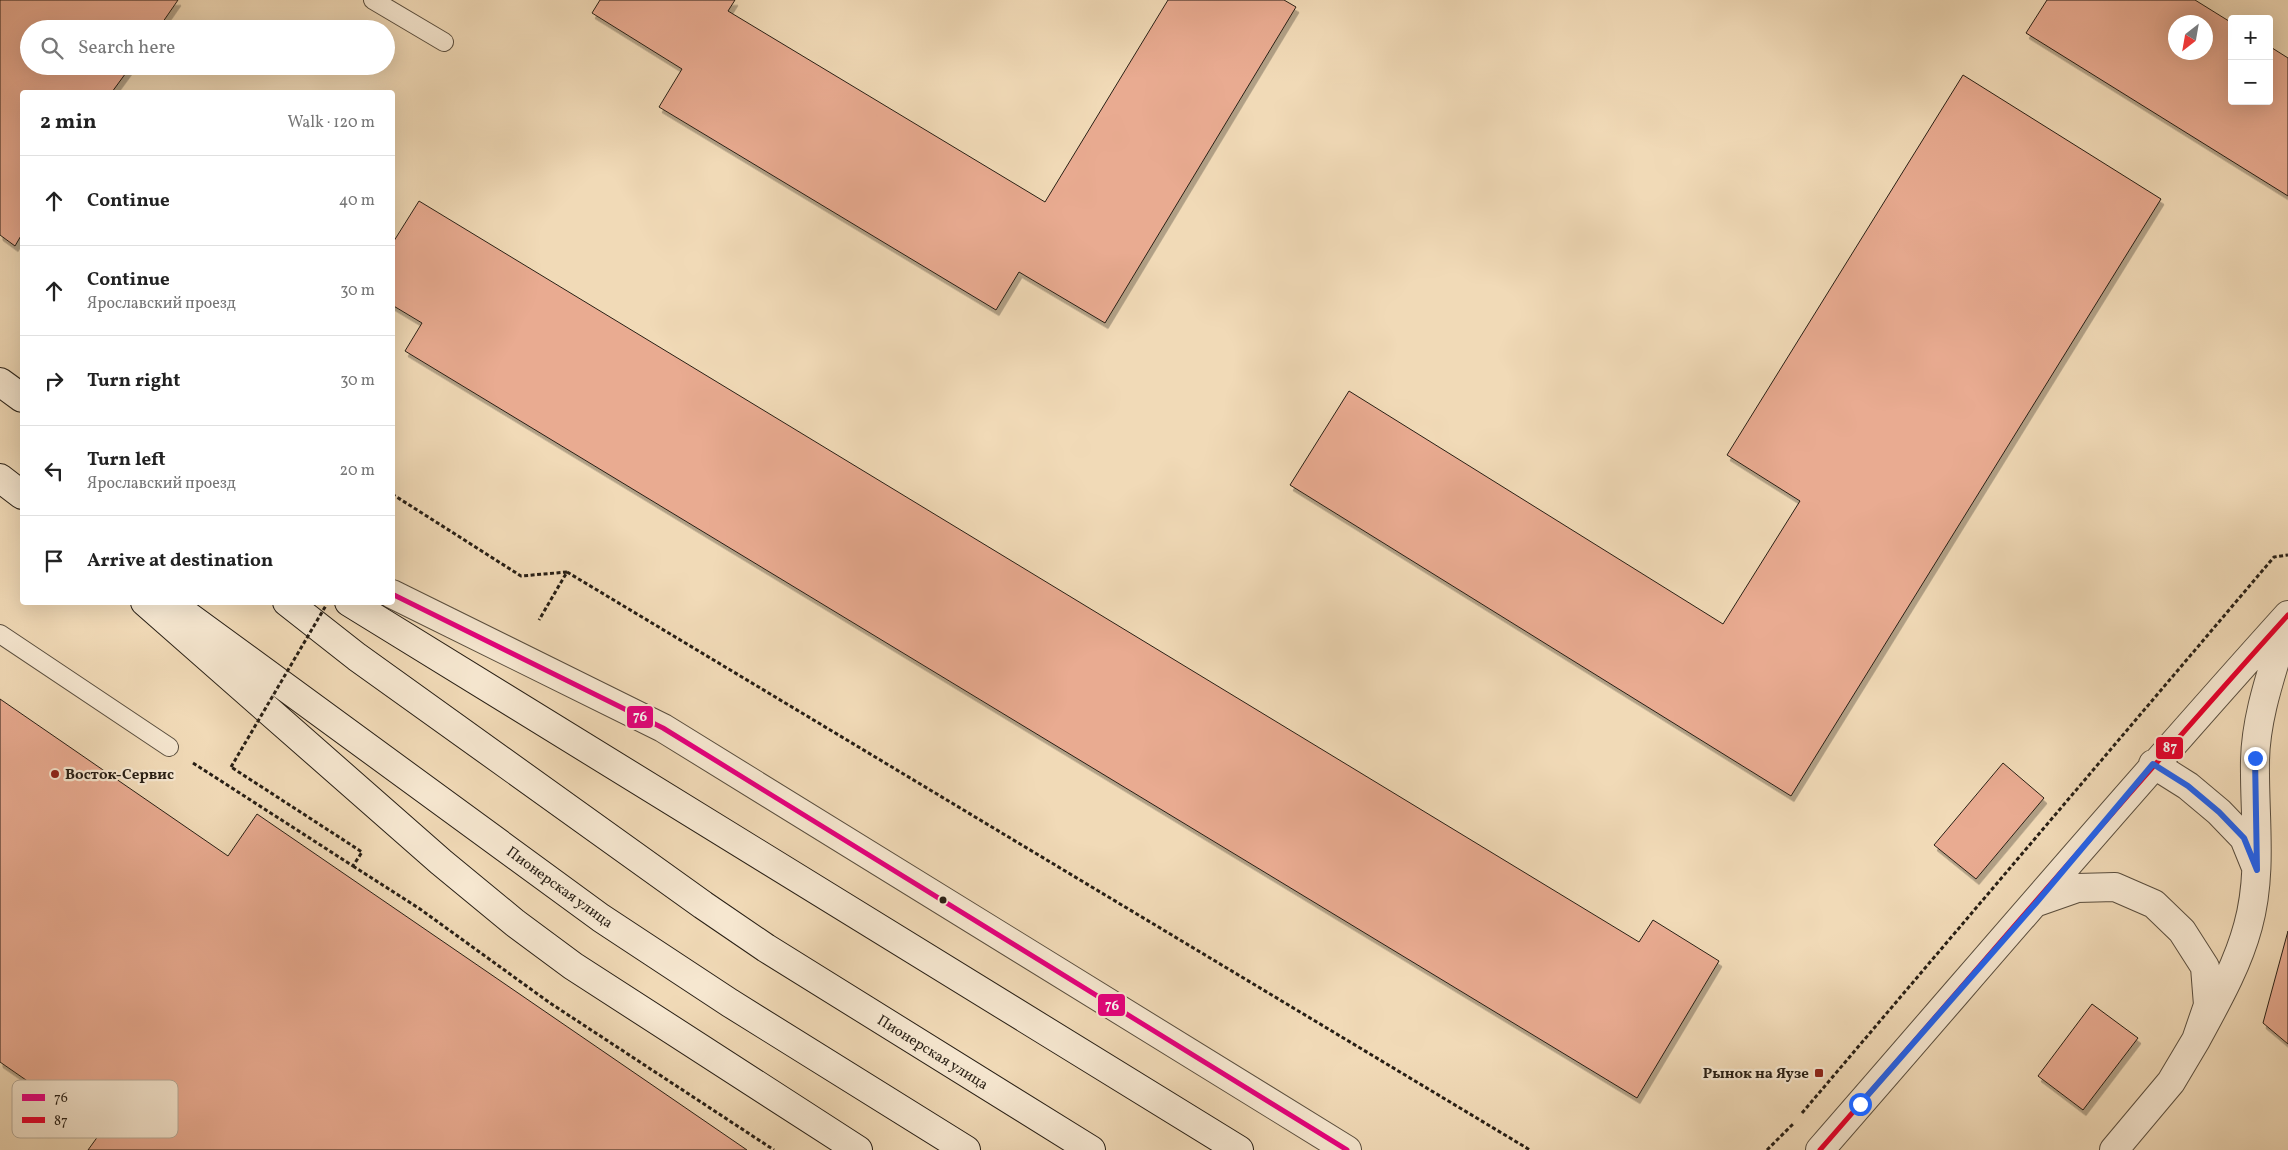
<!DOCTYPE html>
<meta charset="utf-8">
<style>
body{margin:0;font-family:Vollkorn,serif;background:#f2f2f2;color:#222}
.controls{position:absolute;right:15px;top:15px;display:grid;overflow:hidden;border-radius:5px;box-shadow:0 5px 20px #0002}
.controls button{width:45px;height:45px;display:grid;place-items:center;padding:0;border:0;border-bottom:1px solid #e0e0e0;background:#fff;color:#222;font:25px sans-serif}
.compass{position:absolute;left:2168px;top:15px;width:45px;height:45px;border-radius:50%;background:#fff;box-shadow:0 5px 20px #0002;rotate:211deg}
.stop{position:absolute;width:15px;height:15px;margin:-11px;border:4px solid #2563eb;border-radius:50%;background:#fff}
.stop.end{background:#2563eb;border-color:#fff;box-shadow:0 1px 5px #0008}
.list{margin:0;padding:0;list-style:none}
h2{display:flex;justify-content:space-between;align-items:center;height:65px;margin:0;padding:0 20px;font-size:21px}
h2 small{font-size:16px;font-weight:400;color:#767676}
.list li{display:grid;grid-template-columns:32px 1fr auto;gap:15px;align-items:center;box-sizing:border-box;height:90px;padding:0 20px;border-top:1px solid #e0e0e0}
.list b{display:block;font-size:19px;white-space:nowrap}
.list p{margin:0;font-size:16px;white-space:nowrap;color:#767676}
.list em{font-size:16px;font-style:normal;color:#767676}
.icon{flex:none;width:28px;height:28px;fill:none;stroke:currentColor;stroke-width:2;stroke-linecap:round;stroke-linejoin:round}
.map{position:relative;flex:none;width:2288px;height:1150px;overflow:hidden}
.search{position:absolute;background:#fff;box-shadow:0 5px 20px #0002;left:20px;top:20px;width:375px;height:55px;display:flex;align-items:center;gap:12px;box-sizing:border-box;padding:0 18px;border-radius:28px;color:#767676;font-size:19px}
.panel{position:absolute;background:#fff;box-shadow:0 5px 20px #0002;left:20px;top:90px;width:375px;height:515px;border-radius:5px}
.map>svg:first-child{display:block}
.building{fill:#e9ab91;stroke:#281f15;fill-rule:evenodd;filter:url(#shadow)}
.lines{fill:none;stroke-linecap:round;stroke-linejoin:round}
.lane-casing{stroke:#5a4e3e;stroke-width:20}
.street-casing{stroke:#5a4e3e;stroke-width:30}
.secondary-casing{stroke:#281f15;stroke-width:30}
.path{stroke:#281f15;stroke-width:3;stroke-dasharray:4 2.5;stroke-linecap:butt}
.lane{stroke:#f6e7d0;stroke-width:18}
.street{stroke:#f6e7d0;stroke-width:28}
.secondary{stroke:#f6e7d0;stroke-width:28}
.path-bridge{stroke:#281f15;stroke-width:3;stroke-dasharray:4 2.5;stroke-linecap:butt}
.bus-1-casing{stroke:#f6e7d0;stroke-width:9}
.bus-2-casing{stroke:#f6e7d0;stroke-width:9}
.bus-1{stroke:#e5007d;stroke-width:5}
.bus-2{stroke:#e4002b;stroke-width:5}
.route{stroke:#2563eb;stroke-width:6}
.poi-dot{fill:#8f2418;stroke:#f6e7d0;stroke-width:2}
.bus-dot{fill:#281f15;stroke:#f6e7d0;stroke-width:2}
.labels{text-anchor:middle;stroke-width:4.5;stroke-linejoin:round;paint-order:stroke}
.poi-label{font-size:15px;font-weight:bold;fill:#281f15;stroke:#f6e7d0;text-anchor:start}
.street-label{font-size:15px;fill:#281f15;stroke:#f6e7d0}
.key{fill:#f6e7d0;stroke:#b8ab98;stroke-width:1}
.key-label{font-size:14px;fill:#281f15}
.line-badge{stroke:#f6e7d0;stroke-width:2}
.badge-label{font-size:14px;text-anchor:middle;font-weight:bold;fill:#fff}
</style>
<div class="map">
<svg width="2288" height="1150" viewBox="0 0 2288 1150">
<defs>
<filter id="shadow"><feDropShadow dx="3" dy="5.5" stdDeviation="0" flood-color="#0004"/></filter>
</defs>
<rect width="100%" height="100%" fill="#f1dab7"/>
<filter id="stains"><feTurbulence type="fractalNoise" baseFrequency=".004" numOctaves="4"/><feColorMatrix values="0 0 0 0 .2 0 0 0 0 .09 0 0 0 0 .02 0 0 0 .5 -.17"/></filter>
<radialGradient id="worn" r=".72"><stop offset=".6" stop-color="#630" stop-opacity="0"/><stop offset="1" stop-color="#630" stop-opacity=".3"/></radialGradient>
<!-- building -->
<path class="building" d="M0,0H178L158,29H29V66H131L112,92H22V234L15,246L0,235Z
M600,0H735L728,11L1045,202L1168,0H1284L1296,7L1105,323L1019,272L996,310L659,107L682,69L592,13Z
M2047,0H2195L2232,23V101H2269V46L2288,58V196L2026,33ZM2176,22H2206V52H2176Z
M1963,75L2161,199L1791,796L1290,485L1349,391L1723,624L1800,501L1727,455Z
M419,201L1639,942L1653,920L1719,961L1637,1098L405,351L422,323L392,305V244Z
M0,699L228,856L257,814L747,1150H88L101,1132L0,1062Z
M2003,763L2044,798L1976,879L1934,845Z
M2288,931V1044L2263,1023Z
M2092,1004L2138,1038L2083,1110L2038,1076Z"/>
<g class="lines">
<defs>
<path id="lane" d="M373,0L444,42
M0,634L169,747"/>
<path id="street" d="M392,594L663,728L1347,1150
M2153,764L2188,786L2219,812L2244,838L2255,865
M2037,902L2077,888L2115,887L2154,904L2182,931L2205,967L2208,1005L2196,1040L2171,1082L2114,1150
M2196,1040C2216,1003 2237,967 2248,926C2263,872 2254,816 2255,760C2256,718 2270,678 2282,638L2288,629
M1820,1150C1976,971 2129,791 2288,615"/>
<path id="secondary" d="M0,382L22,398
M0,478L22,495
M145,602L441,862L515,923L573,966L858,1150
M169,602L601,918L730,1003L966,1150
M287,602L357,657L703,905L766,948L1091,1150
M349,602L1239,1150"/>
</defs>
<!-- lane casing -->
<use href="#lane" class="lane-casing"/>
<!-- street casing -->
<use href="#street" class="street-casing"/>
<!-- secondary casing -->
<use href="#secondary" class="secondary-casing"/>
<!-- path -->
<path class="path" d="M392,494L521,576L567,572L539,620
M567,572L1530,1150
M193,763L353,866L362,852L231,767
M353,866L420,909L550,1003L774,1150
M1802,1113L2274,557L2288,555
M1767,1150L1793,1124"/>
<!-- lane -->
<use href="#lane" class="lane"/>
<!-- street -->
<use href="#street" class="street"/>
<!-- secondary -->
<use href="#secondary" class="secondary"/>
<!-- path-bridge -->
<path class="path-bridge" d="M231,767L328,602"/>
<defs>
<path id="bus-1" d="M392,594L663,728L1347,1150"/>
<path id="bus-2" d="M1820,1150C1976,971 2129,791 2288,615"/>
</defs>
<!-- bus-1 casing -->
<use href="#bus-1" class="bus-1-casing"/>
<!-- bus-2 casing -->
<use href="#bus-2" class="bus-2-casing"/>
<!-- bus-1 -->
<use href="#bus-1" class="bus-1"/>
<!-- bus-2 -->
<use href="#bus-2" class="bus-2"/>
</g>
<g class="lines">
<!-- route -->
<path class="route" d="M1860,1104L2036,903L2153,764L2188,786L2219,812L2244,838L2257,870L2255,758"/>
</g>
<!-- markers -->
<g class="poi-dot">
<circle cx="55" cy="774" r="5"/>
<rect x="1814" y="1068" width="10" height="10" rx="2.5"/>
</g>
<circle class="bus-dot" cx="943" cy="900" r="4.5"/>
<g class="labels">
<!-- poi labels -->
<g class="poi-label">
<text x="65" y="779">Восток-Сервис</text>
<text x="1809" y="1078" text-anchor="end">Рынок на Яузе</text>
</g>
<!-- street labels -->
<g class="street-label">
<text transform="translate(560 887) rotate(36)" y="5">Пионерская улица</text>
<text transform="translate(933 1052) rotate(32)" y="5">Пионерская улица</text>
</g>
</g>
<!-- legend -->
<rect x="12" y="1080" width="166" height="58" rx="8" class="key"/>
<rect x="22" y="1094" width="23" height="7" fill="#e5007d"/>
<rect x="22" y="1117" width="23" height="6" fill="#e4002b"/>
<g class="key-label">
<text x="54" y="1102">76</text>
<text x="54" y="1125">87</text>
</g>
<g class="line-badge">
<rect x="626" y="705" width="28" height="24" rx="5" fill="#e5007d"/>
<rect x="2155" y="736" width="29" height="24" rx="5" fill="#e4002b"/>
<rect x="1097" y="993" width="29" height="24" rx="5" fill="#e5007d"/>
</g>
<g class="badge-label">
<text x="640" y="721">76</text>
<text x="2170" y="752">87</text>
<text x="1112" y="1010">76</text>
</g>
<rect width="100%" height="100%" filter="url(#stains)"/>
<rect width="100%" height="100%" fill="url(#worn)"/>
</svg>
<div class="controls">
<button>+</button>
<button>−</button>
</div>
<svg class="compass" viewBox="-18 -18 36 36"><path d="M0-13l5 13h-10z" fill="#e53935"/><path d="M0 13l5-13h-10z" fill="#767676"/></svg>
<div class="stop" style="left:1860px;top:1104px"></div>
<div class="stop end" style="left:2255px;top:758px"></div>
<div class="search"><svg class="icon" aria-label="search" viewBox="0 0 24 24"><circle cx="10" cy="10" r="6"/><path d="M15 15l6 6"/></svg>Search here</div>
<section class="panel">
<h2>2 min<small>Walk · 120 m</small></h2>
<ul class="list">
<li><svg class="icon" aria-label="ahead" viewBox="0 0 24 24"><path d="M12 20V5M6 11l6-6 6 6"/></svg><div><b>Continue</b></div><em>40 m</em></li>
<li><svg class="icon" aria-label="ahead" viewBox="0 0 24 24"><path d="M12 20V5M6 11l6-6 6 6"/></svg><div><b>Continue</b><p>Ярославский проезд</p></div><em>30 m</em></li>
<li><svg class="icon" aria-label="right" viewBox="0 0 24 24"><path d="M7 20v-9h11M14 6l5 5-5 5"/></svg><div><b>Turn right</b></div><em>30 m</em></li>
<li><svg class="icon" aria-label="left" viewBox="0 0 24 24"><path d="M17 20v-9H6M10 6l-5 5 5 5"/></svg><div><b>Turn left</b><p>Ярославский проезд</p></div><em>20 m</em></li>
<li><svg class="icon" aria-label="arrive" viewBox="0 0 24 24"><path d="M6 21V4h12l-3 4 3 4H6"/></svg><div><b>Arrive at destination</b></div></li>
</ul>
</section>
</div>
